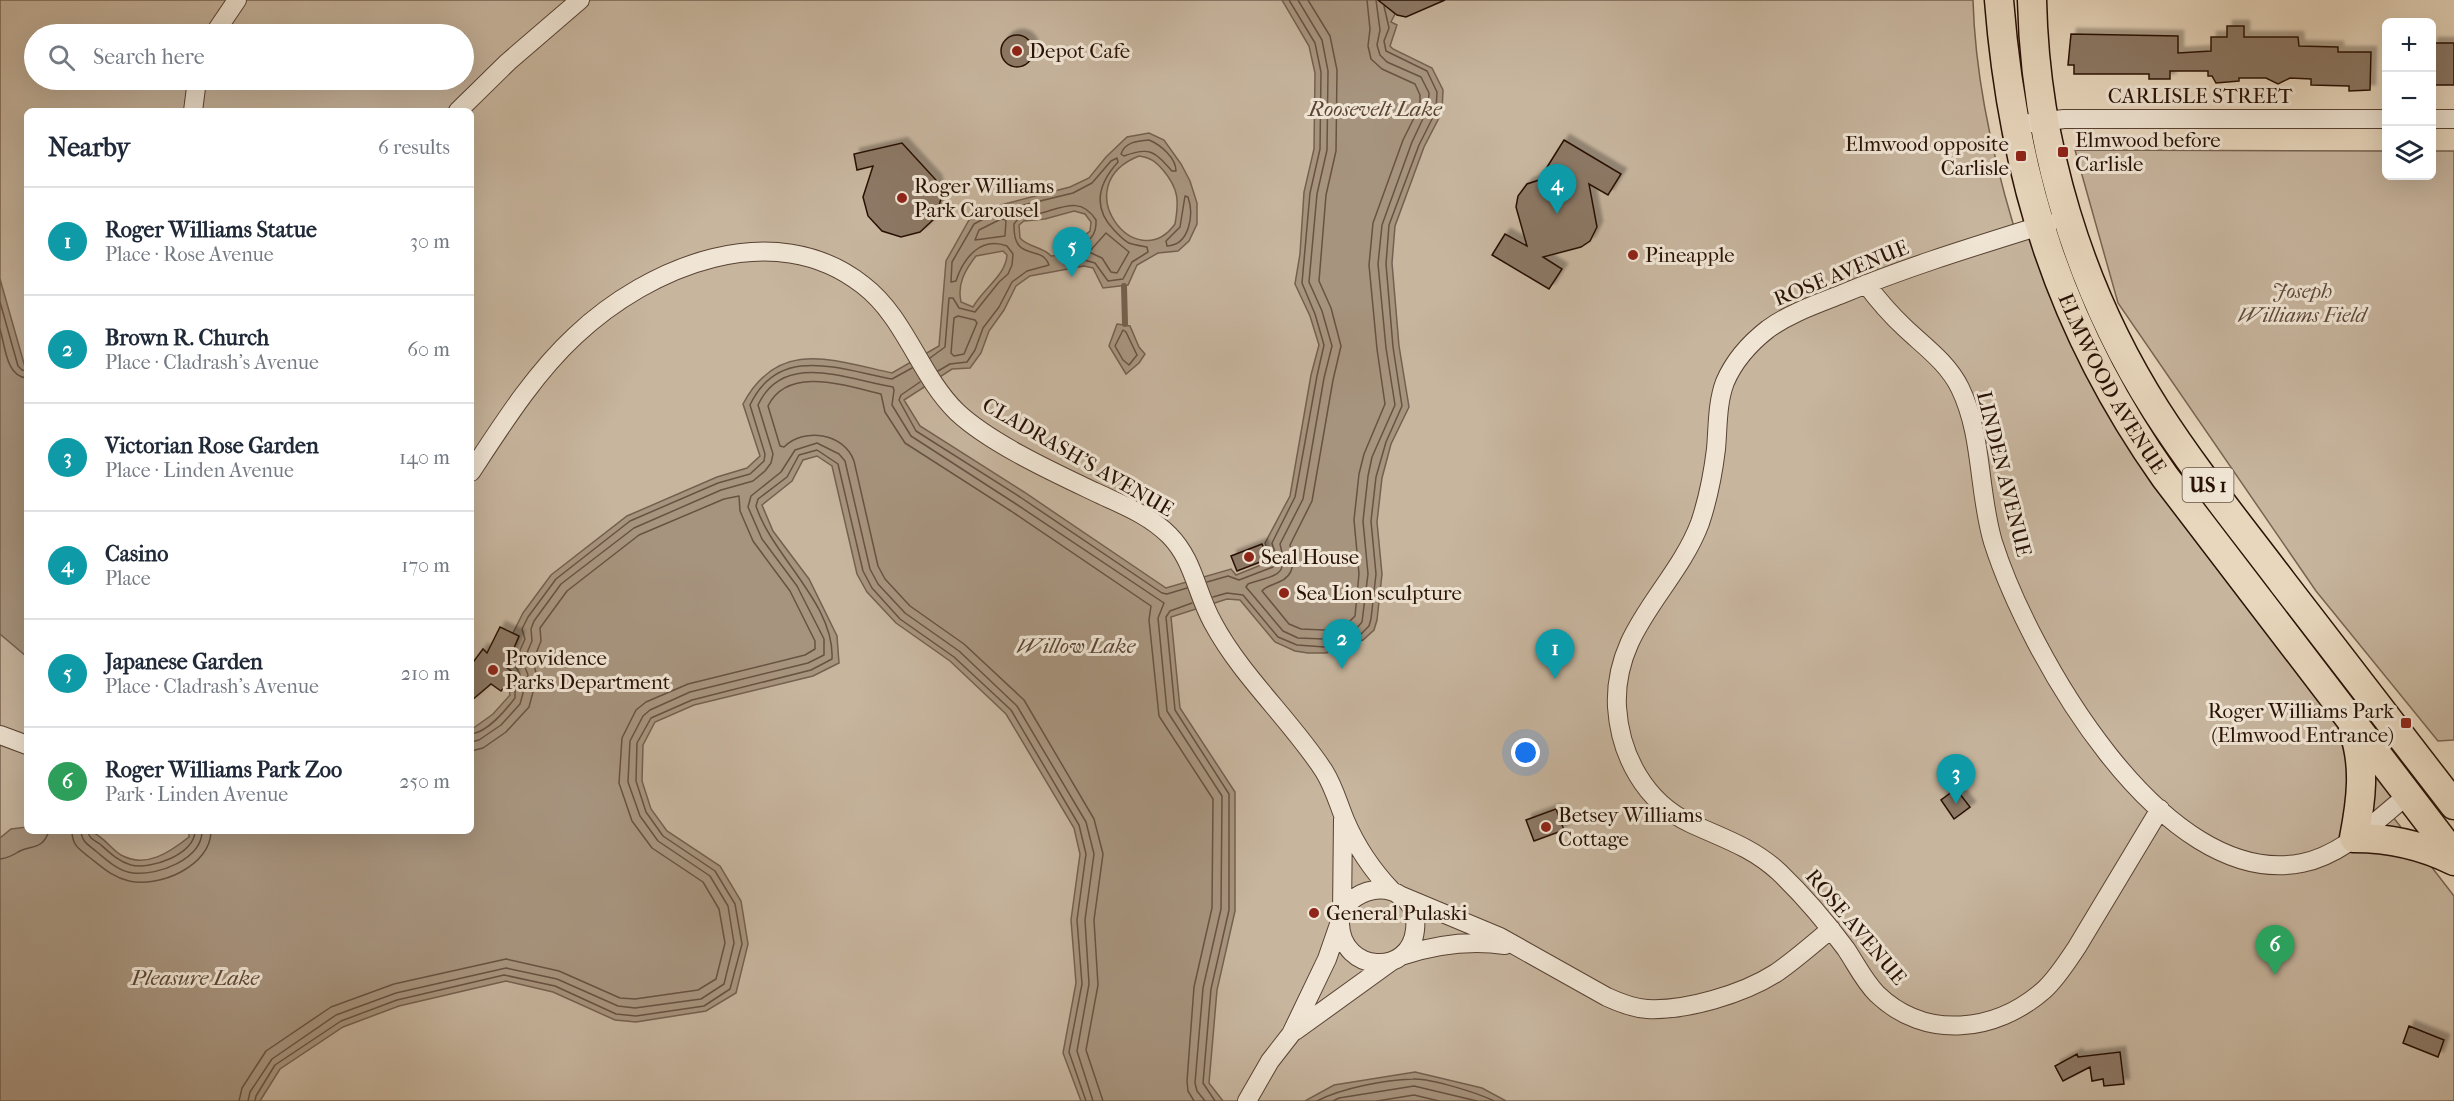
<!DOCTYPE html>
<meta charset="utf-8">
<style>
body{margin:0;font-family:"IM FELL French Canon",serif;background:#f6f6f7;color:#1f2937}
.controls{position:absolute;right:18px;top:18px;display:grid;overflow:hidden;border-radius:9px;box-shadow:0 6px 24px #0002}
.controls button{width:54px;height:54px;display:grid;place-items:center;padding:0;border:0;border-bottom:2px solid #e0e1e3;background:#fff;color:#1f2937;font:30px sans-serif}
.you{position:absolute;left:1526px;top:753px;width:21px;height:21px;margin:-15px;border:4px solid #fff;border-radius:50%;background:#1a73e8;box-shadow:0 0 0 9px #1a73e833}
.badge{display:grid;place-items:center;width:39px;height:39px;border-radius:50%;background:#8f2418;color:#fff;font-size:20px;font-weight:700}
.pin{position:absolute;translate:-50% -50px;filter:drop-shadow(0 2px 3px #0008)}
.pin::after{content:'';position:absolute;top:32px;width:21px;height:18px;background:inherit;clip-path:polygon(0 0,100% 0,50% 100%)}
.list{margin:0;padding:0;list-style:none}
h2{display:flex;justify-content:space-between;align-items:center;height:78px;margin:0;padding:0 24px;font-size:26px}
h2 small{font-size:20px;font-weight:400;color:#747a83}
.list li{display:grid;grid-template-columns:39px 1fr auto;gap:18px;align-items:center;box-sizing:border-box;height:108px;padding:0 24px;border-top:2px solid #e0e1e3}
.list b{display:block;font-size:22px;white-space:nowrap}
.list p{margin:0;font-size:20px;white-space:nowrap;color:#747a83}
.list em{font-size:20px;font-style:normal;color:#747a83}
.icon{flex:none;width:33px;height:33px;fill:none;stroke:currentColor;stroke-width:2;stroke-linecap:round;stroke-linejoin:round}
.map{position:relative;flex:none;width:2454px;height:1101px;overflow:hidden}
.search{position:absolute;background:#fff;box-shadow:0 6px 24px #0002;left:24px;top:24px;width:450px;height:66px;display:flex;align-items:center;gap:15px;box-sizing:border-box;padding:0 21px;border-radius:33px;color:#747a83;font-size:22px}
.panel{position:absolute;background:#fff;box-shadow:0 6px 24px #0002;left:24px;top:108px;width:450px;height:726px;border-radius:9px}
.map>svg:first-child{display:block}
.green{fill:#c7b59e;stroke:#786352;stroke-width:1.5;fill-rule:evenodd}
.water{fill:#a7947e;stroke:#74604e;stroke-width:1.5;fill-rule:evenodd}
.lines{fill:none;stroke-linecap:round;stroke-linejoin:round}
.shore{stroke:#685242;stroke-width:1.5}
.stream{stroke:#74604e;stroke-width:6}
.building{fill:#8c7865;stroke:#281105;stroke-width:1.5;filter:url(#shadow)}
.minor-casing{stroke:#584233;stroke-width:20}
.primary-casing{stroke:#281105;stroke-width:31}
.minor{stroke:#f0e5d4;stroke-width:18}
.primary{stroke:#e8d7bd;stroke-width:28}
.poi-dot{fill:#8f2418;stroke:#f0e5d4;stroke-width:2}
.labels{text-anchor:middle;stroke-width:6;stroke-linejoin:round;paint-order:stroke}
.shield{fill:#f0e5d4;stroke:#645143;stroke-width:1.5}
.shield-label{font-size:20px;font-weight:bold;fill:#281105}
.poi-label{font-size:21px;fill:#281105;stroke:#f0e5d4;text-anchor:start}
.street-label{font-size:21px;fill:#281105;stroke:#f0e5d4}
.park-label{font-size:21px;font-style:italic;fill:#604a3b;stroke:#f0e5d4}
.water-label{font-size:22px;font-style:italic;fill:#5b4535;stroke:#f0e5d4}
</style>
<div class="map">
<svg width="2454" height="1101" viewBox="0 0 2454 1101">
<defs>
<filter id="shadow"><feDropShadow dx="5.5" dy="-5.5" stdDeviation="1.5" flood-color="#0004"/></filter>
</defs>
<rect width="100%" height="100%" fill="#e8d7bd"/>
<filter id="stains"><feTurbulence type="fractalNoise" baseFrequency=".00333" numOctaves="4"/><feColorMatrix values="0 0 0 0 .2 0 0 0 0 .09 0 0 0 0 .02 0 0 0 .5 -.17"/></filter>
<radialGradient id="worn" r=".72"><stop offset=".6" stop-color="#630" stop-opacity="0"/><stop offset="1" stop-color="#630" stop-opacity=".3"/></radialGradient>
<!-- green -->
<path class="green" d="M0,0H1973C1975,76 1992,154 2014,227L2062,215L2136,387L2422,770L2383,804L2454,896V1101H0ZM34,34H464V80H34ZM27,111H471V831H27Z
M2075,150L2386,151V176H2432V151H2454V740L2438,741L2316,591L2118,303Z"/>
<!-- water -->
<path class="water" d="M1282,0H1389L1391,8L1395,14L1391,22L1397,25L1390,46L1393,49L1432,68L1443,90L1442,112L1424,147L1395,226L1392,263L1399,346L1409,407L1391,444L1382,478L1377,522L1382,574L1377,620L1374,630L1363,640L1326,653H1308L1295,651L1275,642L1240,600L1227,599L1171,617L1180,708L1235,792V911L1217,990L1209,1083L1223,1101H1081L1063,1053L1076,983L1071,920L1080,854L1074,828L1006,714L950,661L896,623L867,592L857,574L832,466L817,456L803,460L792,481L762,505L773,531L809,579L837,636L839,663L813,676L694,705L655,722L643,745L642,781L651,809L667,831L720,866L741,901L748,944L736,993L706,1011L636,1022L615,1020L553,992L506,981L399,1006L343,1027L280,1069L260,1101H0V838L11,829L27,827V831C42,831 80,828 92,832C104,837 111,849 121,855C146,869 170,852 189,837V831H471V730L493,714L510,695L509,688L506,685L515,674L506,667L519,636L513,633L523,613L551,575L627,516L717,477L747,468L760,456L743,404C778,338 833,360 892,373L939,346L946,261L969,220L997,206L1070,187L1089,178L1106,157L1127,137L1149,133L1164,140L1181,164L1190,181L1197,203V224L1189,241L1178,251L1158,253L1137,265L1128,285L1103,288L1093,268L1084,266L1030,276L1016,286L1004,310L989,331L981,353L970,368L952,369L904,400L920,426L1024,492L1166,588L1231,569L1236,575L1271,561L1265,543L1290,496L1311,375L1319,345L1310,316L1295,284L1300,254L1304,192L1314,149L1315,73L1309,46ZM1139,156C1151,158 1155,161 1163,170C1179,189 1179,201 1175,224C1136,278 1065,185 1139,156ZM1074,211L1085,214L1091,222L1090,231L1084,236L1074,239C1068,250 1063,256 1051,256C1042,246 1029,248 1020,238L1019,225L1024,221L1045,219ZM1003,251L1007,255C1006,275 983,289 973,307L961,302C957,284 965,270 976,256Z
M0,279L27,374V657L0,634Z
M1117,324L1130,326L1139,347L1145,354L1139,363L1126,374L1109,346Z
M1415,1072L1482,1088L1506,1101H1305L1334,1085Z"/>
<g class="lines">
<!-- shore -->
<path class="shore" d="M1298,0L1322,40L1328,71L1327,150L1317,194L1309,282L1322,311L1332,346L1324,378L1303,499L1280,544C1289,578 1276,574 1248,584L1246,587L1283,631L1298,638L1324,639L1342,635L1356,629L1362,622L1368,574L1363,521L1368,476L1372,457L1395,405L1386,348L1378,264L1382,225L1412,142L1428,108L1429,93L1421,77L1387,62L1380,55L1377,45L1380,30L1376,0
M1308,0L1330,36L1337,70L1336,151L1326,195L1319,281L1331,308L1341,346L1333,380L1312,501L1290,545C1294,560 1296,575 1279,582C1273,585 1266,586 1262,591L1289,624L1301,629L1324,630L1350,621L1355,616L1359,574L1354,520L1359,474L1364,454L1385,404L1377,349L1369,265L1373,223L1403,140L1420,106V95L1415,84L1382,69L1371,59L1368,46L1370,29L1367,0
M1149,140C1161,145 1176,158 1176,171H1172C1155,152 1150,146 1124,156L1121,154C1125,142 1137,141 1149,140Z
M1185,196L1188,197C1194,214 1190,245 1167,246L1166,241L1180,227Z
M1001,219L1006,220L1005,236L975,240L979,230Z
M1106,233L1129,252L1117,273L1111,272L1102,258L1089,252Z
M0,302L18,366L22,370L27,371
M958,316L975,320L977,323L964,354L954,356L951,353L954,318Z
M0,329C5,345 6,377 27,378
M1123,330L1126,332L1137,355L1129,365L1123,360L1115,346Z
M930,358L945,347L949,298H953L959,308L975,312L999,282L1008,274L1012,265L1013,254L1007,246C980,236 963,259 956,281L951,282L952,262L974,224L999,211L1073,193L1092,183L1111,161L1117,158L1118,162C1098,184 1092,207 1114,230C1118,234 1123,240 1129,243C1134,245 1142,246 1147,247L1148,252L1132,262L1123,279L1108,281L1095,263L1084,260L1071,262L1069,260C1079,239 1097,245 1096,220C1082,198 1066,206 1045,212C1038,215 1029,213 1021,215L1014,224C1013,264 1041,243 1049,265L1027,271L1012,282L999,307L983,328L975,350L967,362L950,364L938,371
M920,382L901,395L899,400L916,431L1020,497L1162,593L1167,594L1187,588
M1207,582L1228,576L1239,580L1273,567C1281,560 1274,552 1272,543L1295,497L1317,376L1324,345L1315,314L1302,283L1310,193L1320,149L1321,72L1315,43L1289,0
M1213,597L1227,593L1243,595L1278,637L1297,645L1325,647L1344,642L1360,635L1369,626L1371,619L1376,574L1371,521L1376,477L1386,442L1402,406L1393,347L1386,264L1389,225L1419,145L1436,111L1437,92L1427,71L1386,51L1384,41L1389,28L1384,6
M1192,603L1170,611L1166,617L1175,710L1229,794V910L1211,989L1203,1083L1215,1101
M471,734C488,732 505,711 515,698V684L520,674L514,664L525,639L522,629L528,617L556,579L630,521L718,483L750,474L764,461L765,454L750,405C779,343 841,370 892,379L912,368
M471,742L479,740L501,725L520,704L528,675L523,662L532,641L531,629L534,621L561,584L634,528L721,490L753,481L765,471L771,463L773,454L758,405C784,350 848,380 893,387L894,390L892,405L911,436L1016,504L1164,603L1158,618L1167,711L1222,796L1221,909L1203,988L1195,1083L1197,1091L1205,1101
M72,831C72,845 79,849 89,857C102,867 112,877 129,881C159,888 211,866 211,831
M81,831C82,843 89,845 97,852C108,861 118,871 133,873C158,876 202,859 202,831
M88,831C89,839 94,840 100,844C110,853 118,861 131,865C151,870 195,854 195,831
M0,859C8,858 12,856 18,852C32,844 42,851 49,831
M239,1101L242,1088L266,1051L331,1007L394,984L506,959L559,971L620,998L635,999L698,990L716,979L725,943L719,909L703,882L652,848L632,821L619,783L622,738L636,710L646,702L688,684L805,655L815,649V641L790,591L753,541L740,511L739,496L724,499L639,535L567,591L540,628L541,641L533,661L537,677L529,707L506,732L483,748L471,751
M248,1101L250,1092L272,1059L336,1015L396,993L506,968L557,979L618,1006L635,1008L701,999L724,984L734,943L728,906L710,876L658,841L640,816L628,782L630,741L643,716L650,710L690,692L808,663L824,655V639L797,586L762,539L748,507L751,496L781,472L795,450L817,443L839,454L845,461L870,569L878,584L905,613L959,651L1017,706L1086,822L1094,854L1085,920L1089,984L1077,1051L1093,1101
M255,1101L256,1096L275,1065L341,1021L397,1000L504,975L555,986L616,1014L636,1016L704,1006L730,989L742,944L735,904L715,871L663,836L646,812L636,781L637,743L651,718L692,700L811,670L832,659C835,604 772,556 756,506L758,499L787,477L799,455L817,450L838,464L863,571L872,588L900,619L954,657L1011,710L1079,825L1086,854L1077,920L1082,984L1069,1052L1086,1101
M1103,1101L1086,1050L1098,985L1094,920L1103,854L1094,819L1024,700L964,644L910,606L885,579L878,566L854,461C844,433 804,427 784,447L780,446L768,406C788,365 847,386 881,394L885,412L905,443L1011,511L1151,606L1149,620L1159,716L1213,799L1212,908L1194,987L1187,1081L1188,1091L1194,1101
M1317,1101C1342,1088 1384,1080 1413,1079C1430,1078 1478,1093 1494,1101
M1333,1101L1339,1098L1414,1086L1477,1101
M1377,1101L1414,1095L1439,1101"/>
<!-- stream -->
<path class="stream" d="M1124,286L1125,324"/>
</g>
<!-- building -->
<path class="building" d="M1378,0H1445L1406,17L1397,15Z
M2227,26H2244V37H2298L2299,46L2338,47V52H2371L2370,90L2349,91V86L2311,85V79L2290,78L2278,84L2266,78H2239V81L2216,83L2212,76H2208V71H2170V79H2149V74H2074V65H2068L2071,34L2178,36V53L2211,51V37H2227Z
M1001 51a16 16 0 1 1 32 0a16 16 0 1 1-32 0Z
M2432,43H2454V85H2432Z
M1564,140L1621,174L1608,195L1589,184L1597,227L1590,241L1581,247L1543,257L1562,269L1549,289L1492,255L1505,234L1527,246L1516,207L1518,196L1527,184L1539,180Z
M902,143L936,180L941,199L935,218L920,232L901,237L882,231L868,216L863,197L873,166L857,170L854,154Z
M1262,544L1268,559L1237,571L1231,556Z
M500,627L519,636L506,667L515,674L501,691L491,684L471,701V665L483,649L487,653Z
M1956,789L1970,807L1954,819L1941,800Z
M1556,809L1564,830L1534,841L1526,820Z
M2409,1026L2444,1040L2438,1057L2403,1043Z
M2120,1052L2124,1084L2104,1086L2103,1079L2092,1081L2090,1067L2063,1081L2055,1066L2077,1054L2078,1057Z"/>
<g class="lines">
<defs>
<path id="minor" d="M214,34L237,0
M193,111L197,80
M458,111L508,62L580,0
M2432,119H2454
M2015,125L2064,119H2386
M2049,223C1979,245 1909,266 1842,294C1817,304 1790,313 1768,329C1750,343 1734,361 1725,382C1717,403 1718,427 1716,449C1713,474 1708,499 1700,523C1675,589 1613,629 1617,707C1620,755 1645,802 1690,823C1722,838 1752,847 1779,872C1803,895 1826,922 1846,949C1856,964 1864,981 1877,994C1926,1041 1996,1032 2044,990C2057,978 2067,962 2077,947L2160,809
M1866,284C1878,300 1890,314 1905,328C1924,346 1948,363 1960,388C1983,435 1978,492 1993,542C2028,652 2162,891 2302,863C2343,855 2376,820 2408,795
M471,472C502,425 534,374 575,336C649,266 774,215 863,285C906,318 919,375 957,412C990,443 1053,472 1095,492C1120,504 1148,514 1169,535C1194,560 1196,593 1213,623C1242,677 1291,720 1324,771C1334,787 1338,803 1345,820C1356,846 1373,871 1392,891
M0,735L27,745
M1397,894L1500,937L1607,997C1620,1003 1633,1008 1647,1009C1686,1011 1743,994 1776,973C1795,960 1813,944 1831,929
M1342,914L1343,819
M1401,956C1434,945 1469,940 1505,945
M1295,1031L1392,961
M1247,1101L1270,1061L1291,1034L1327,959L1345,907C1370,876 1420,888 1415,930C1410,977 1342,973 1340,924"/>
<g id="primary">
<path id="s1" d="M1999,0C2013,179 2061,330 2165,477L2454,855"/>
<path d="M2032,0C2035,144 2079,289 2156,410C2195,471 2240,526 2283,583C2340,657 2397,731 2454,805"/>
<path d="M2353,730C2366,765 2361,802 2354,838C2389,838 2422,845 2454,861"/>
</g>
</defs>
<!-- minor casing -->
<use href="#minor" class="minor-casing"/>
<!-- primary casing -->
<use href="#primary" class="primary-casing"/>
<!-- minor -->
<use href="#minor" class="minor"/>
<!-- primary -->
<use href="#primary" class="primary"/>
</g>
<!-- markers -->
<g class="poi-dot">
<circle cx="1017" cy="51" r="6"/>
<rect x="2057" y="146" width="12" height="12" rx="3"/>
<rect x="2015" y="150" width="12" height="12" rx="3"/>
<circle cx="902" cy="198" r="6"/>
<circle cx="1633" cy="255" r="6"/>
<circle cx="1249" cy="557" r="6"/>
<circle cx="1284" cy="593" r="6"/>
<circle cx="493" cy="670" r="6"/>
<rect x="2400" y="717" width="12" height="12" rx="3"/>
<circle cx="1546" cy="827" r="6"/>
<circle cx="1314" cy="913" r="6"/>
</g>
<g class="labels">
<!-- shield labels -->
<rect class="shield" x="2182.5" y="468" width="51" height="34" rx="4.5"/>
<g class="shield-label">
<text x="2208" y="492">US 1</text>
</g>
<!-- poi labels -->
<g class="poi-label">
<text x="1029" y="58">Depot Cafe</text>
<text x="2075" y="147">Elmwood before<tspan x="2075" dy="24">Carlisle</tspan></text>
<text x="2009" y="151" text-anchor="end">Elmwood opposite<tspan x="2009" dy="24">Carlisle</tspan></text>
<text x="914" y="193">Roger Williams<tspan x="914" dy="24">Park Carousel</tspan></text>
<text x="1645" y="262">Pineapple</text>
<text x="1261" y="564">Seal House</text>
<text x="1296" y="600">Sea Lion sculpture</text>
<text x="505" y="665">Providence<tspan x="505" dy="24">Parks Department</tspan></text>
<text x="2394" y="718" text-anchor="end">Roger Williams Park<tspan x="2394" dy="24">(Elmwood Entrance)</tspan></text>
<text x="1558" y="822">Betsey Williams<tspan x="1558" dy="24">Cottage</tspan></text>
<text x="1326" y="920">General Pulaski</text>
</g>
<!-- street labels -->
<g class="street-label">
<text x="2200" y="103">CARLISLE STREET</text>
<text transform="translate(1841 273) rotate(-22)" y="7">ROSE AVENUE</text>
<text dy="7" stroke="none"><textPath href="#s1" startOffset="404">ELMWOOD AVENUE</textPath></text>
<text transform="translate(1078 457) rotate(30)" y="7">CLADRASH'S AVENUE</text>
<text transform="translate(2004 474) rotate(76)" y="7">LINDEN AVENUE</text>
<text transform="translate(1856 927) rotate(50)" y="7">ROSE AVENUE</text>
</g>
<!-- park labels -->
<g class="park-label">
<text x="2302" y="298">Joseph<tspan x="2302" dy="24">Williams Field</tspan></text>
</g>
<!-- water labels -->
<g class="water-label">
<text x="1375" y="116">Roosevelt Lake</text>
<text x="1076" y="653">Willow Lake</text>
<text x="195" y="985">Pleasure Lake</text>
</g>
</g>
<rect width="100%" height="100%" filter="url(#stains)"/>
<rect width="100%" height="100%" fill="url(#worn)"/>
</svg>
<div class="controls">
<button>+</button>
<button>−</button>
<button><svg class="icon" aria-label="layers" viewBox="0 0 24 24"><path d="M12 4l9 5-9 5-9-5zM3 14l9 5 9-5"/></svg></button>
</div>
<div class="you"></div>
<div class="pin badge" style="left:1555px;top:679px;background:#0f9aa8">1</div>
<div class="pin badge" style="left:1342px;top:669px;background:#0f9aa8">2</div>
<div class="pin badge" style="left:1956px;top:804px;background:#0f9aa8">3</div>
<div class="pin badge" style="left:1557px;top:214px;background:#0f9aa8">4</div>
<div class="pin badge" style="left:1072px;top:277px;background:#0f9aa8">5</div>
<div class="pin badge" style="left:2275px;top:975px;background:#2e9e5b">6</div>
<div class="search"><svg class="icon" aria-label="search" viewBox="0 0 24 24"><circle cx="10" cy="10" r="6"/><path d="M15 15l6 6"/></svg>Search here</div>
<section class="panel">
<h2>Nearby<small>6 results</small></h2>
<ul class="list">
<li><span class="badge" style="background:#0f9aa8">1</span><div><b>Roger Williams Statue</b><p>Place · Rose Avenue</p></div><em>30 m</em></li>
<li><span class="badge" style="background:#0f9aa8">2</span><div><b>Brown R. Church</b><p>Place · Cladrash's Avenue</p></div><em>60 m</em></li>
<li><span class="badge" style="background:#0f9aa8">3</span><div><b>Victorian Rose Garden</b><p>Place · Linden Avenue</p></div><em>140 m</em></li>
<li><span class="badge" style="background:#0f9aa8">4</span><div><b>Casino</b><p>Place</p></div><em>170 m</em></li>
<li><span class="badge" style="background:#0f9aa8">5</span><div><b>Japanese Garden</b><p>Place · Cladrash's Avenue</p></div><em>210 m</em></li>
<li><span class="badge" style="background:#2e9e5b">6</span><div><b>Roger Williams Park Zoo</b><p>Park · Linden Avenue</p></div><em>250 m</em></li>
</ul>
</section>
</div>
